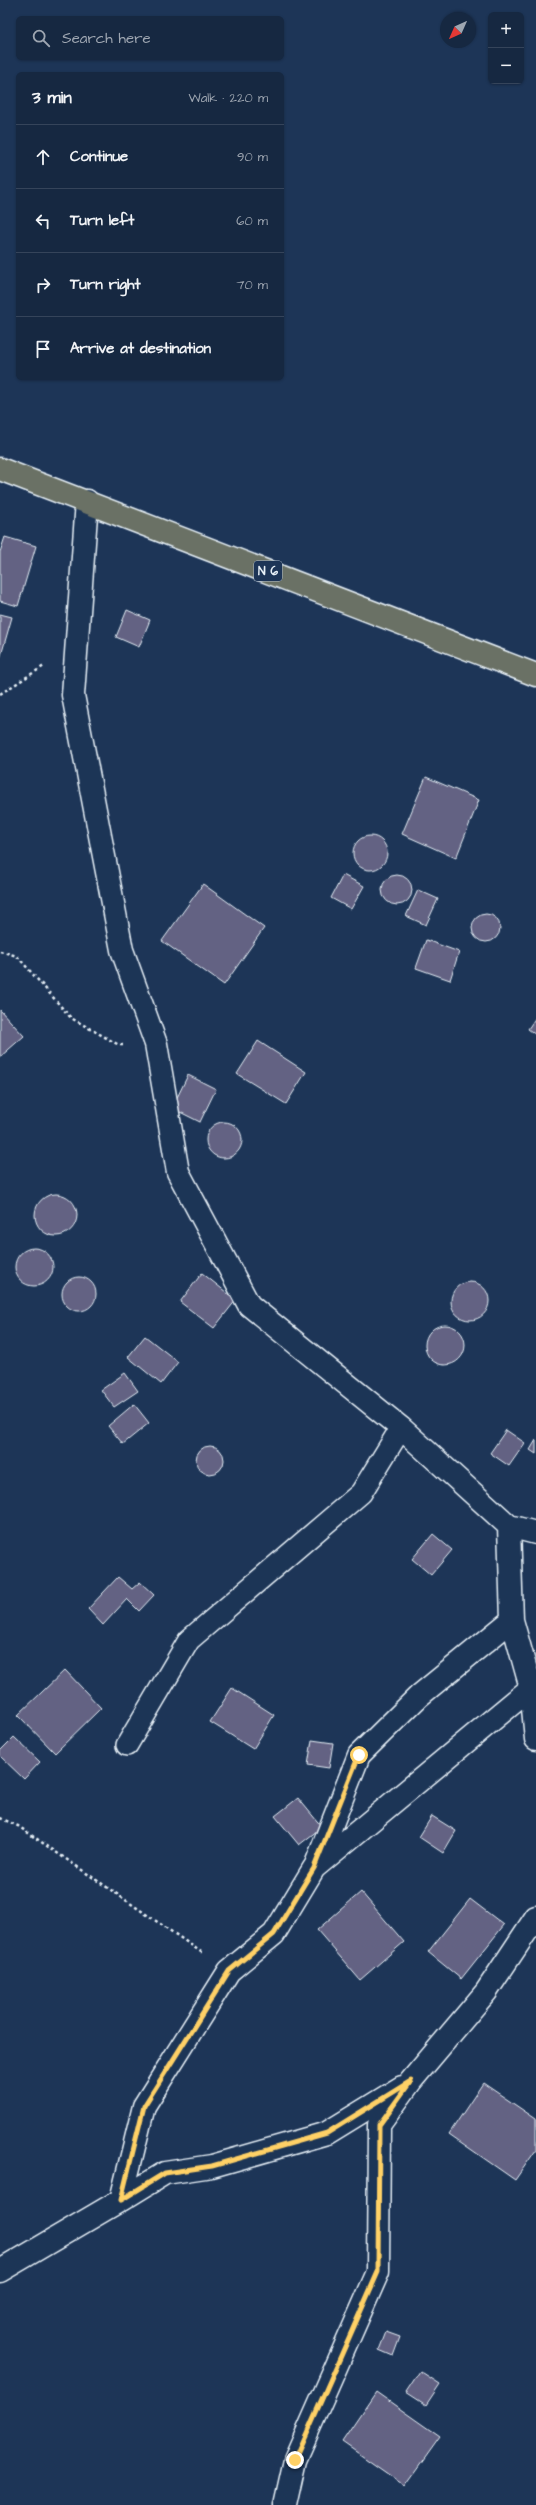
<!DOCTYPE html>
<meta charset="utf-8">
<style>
body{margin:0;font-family:"Architects Daughter",sans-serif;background:#1f3048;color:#f1f3f6}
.controls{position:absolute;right:12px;top:12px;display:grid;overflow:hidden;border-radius:6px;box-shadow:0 1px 3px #0004}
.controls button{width:36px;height:36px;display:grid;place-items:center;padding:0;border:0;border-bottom:1px solid #35445a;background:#162841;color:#f1f3f6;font:20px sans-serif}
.compass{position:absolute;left:440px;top:12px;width:36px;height:36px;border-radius:50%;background:#162841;box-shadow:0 1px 3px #0004;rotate:225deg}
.stop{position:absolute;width:12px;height:12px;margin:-9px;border:3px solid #ffd166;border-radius:50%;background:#fff}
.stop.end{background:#ffd166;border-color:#fff;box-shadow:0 1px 4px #0008}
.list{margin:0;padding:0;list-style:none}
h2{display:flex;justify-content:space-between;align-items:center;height:52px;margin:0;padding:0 16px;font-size:17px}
h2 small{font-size:13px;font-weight:400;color:#9ea6b1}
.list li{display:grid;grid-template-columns:26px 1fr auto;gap:12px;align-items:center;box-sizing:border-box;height:64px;padding:0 16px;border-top:1px solid #35445a}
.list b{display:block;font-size:15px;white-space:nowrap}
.list em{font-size:13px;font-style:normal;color:#9ea6b1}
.icon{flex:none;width:22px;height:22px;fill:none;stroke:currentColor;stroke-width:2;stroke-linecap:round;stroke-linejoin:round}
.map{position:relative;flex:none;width:536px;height:2505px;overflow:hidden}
.search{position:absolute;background:#162841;box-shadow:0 1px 3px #0004;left:16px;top:16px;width:268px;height:44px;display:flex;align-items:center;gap:10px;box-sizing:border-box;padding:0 14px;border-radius:6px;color:#9ea6b1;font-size:15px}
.panel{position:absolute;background:#162841;box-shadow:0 1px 3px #0004;left:16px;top:72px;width:268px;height:308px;border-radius:6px}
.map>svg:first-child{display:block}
.building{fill:#636283;stroke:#e8f1f8}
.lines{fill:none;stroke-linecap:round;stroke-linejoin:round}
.service-casing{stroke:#e8f1f8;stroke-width:24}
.minor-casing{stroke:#e8f1f8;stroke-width:25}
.primary-casing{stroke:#e8f1f8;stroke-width:25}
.path{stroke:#e8f1f8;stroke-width:2.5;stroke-dasharray:3 3;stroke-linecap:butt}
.service{stroke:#1d3557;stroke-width:21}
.minor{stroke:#1d3557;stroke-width:22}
.primary{stroke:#6a7165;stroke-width:22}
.route{stroke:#ffd166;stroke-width:5}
.labels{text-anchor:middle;stroke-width:3.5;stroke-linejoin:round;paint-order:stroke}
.shield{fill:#1d3557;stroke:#abb9c8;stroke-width:1}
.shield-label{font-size:12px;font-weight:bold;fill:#e8f1f8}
</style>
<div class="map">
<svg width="536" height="2505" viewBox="0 0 536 2505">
<rect width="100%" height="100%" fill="#1d3557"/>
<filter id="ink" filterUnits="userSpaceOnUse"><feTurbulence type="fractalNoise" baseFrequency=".025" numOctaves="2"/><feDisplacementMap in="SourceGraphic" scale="8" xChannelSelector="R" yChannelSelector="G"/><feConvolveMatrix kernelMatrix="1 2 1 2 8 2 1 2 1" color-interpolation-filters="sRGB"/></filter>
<g filter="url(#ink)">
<!-- building -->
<path class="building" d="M5,537L36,546L18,606L0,601V552Z
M127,610L150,620L139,647L116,637Z
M0,614L12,617L0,659Z
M426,777L479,800L456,858L402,834Z
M353 853a17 17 0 1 1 34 0a17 17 0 1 1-34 0Z
M382 890a15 15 0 1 1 30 0a15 15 0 1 1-30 0Z
M343,875L364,886L351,909L331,898Z
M203,884L264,928L224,985L162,941Z
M418,890L438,899L426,925L406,916Z
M472 928a14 14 0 1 1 28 0a14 14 0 1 1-28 0Z
M426,940L459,952L450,980L416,968Z
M0,1010L24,1036L0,1057Z
M536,1017V1035L528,1029Z
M258,1041L306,1072L286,1104L237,1074Z
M188,1075L216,1089L200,1122L172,1108Z
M206 1140a18 18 0 1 1 36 0a18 18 0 1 1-36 0Z
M35 1215a21 21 0 1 1 42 0a21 21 0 1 1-42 0Z
M15 1267a19 19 0 1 1 38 0a19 19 0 1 1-38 0Z
M202,1273L236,1300L214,1328L180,1302Z
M62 1294a17 17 0 1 1 34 0a17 17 0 1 1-34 0Z
M451 1301a19 19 0 1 1 38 0a19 19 0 1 1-38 0Z
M425 1345a20 20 0 1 1 40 0a20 20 0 1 1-40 0Z
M145,1336L178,1362L161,1384L128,1357Z
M125,1373L138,1391L114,1407L101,1390Z
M134,1404L149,1423L123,1444L108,1426Z
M506,1430L525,1443L509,1466L490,1453Z
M536,1440V1454L530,1450Z
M196 1460a14 14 0 1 1 28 0a14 14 0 1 1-28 0Z
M433,1534L452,1550L431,1575L412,1559Z
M118,1577L132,1589L140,1582L154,1595L139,1611L127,1599L103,1625L88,1609Z
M65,1670L101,1708L55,1753L18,1715Z
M232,1688L274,1715L253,1749L210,1722Z
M14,1737L40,1762L24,1779L0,1756V1751Z
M312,1740L333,1743L329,1768L308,1765Z
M298,1798L322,1827L299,1845L275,1816Z
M432,1816L456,1831L443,1853L419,1837Z
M361,1892L404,1942L360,1980L317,1930Z
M470,1899L504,1925L461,1979L428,1952Z
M483,2083L536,2119V2150L515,2180L449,2134Z
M386,2332L400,2337L393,2356L379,2350Z
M420,2371L440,2384L426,2405L406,2392Z
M376,2392L440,2437L405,2486L342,2442Z"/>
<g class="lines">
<defs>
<path id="service" d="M127,1745L189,1640L361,1493L401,1428"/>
<path id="minor" d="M87,501L73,695L122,950L156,1044L178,1172L249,1305L401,1428L509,1526L536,1533
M509,1526L512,1620L531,1688L536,1739
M315,1867L359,1755L419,1696L512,1620
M121,2200L165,2173L212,2166L327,2133L402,2087
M0,2271L121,2200L144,2106L229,1971L274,1934L314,1868L531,1688L536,1681
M285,2505L295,2460L378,2272L379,2125L411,2081L486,1992L536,1917"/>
<path id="primary" d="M0,469L536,675"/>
</defs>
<!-- service casing -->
<use href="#service" class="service-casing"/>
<!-- minor casing -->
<use href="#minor" class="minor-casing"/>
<!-- primary casing -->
<use href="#primary" class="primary-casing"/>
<!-- path -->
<path class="path" d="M0,694L44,666
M0,951L17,956L71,1018L119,1045H124
M0,1818L18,1826L204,1954"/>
<!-- service -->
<use href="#service" class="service"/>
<!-- minor -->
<use href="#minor" class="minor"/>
<!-- primary -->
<use href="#primary" class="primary"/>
</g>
</g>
<g class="lines" filter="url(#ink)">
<!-- route -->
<path class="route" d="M295,2460L378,2272L379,2125L411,2081L327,2133L212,2166L165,2173L121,2200L144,2106L229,1971L274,1934L314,1868L359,1755"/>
</g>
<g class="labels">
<!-- shield labels -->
<rect class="shield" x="254" y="561" width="28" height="20" rx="3"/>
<g class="shield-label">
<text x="268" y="575">N 6</text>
</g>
</g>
</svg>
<div class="controls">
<button>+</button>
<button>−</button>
</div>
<svg class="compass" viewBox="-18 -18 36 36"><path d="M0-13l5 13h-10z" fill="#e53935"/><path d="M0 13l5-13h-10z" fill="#9ea6b1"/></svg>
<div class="stop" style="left:359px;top:1755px"></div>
<div class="stop end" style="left:295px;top:2460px"></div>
<div class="search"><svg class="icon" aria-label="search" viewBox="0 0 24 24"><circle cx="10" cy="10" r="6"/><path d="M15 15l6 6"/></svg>Search here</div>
<section class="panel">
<h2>3 min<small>Walk · 220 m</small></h2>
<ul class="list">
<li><svg class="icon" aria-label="ahead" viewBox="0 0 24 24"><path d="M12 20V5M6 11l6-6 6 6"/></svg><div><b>Continue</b></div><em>90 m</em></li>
<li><svg class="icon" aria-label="left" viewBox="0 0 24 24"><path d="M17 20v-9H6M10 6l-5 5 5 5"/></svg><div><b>Turn left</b></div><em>60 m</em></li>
<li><svg class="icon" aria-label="right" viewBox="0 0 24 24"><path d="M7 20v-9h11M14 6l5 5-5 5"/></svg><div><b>Turn right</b></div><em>70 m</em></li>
<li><svg class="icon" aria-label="arrive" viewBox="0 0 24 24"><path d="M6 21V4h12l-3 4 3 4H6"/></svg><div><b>Arrive at destination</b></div></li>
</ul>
</section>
</div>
